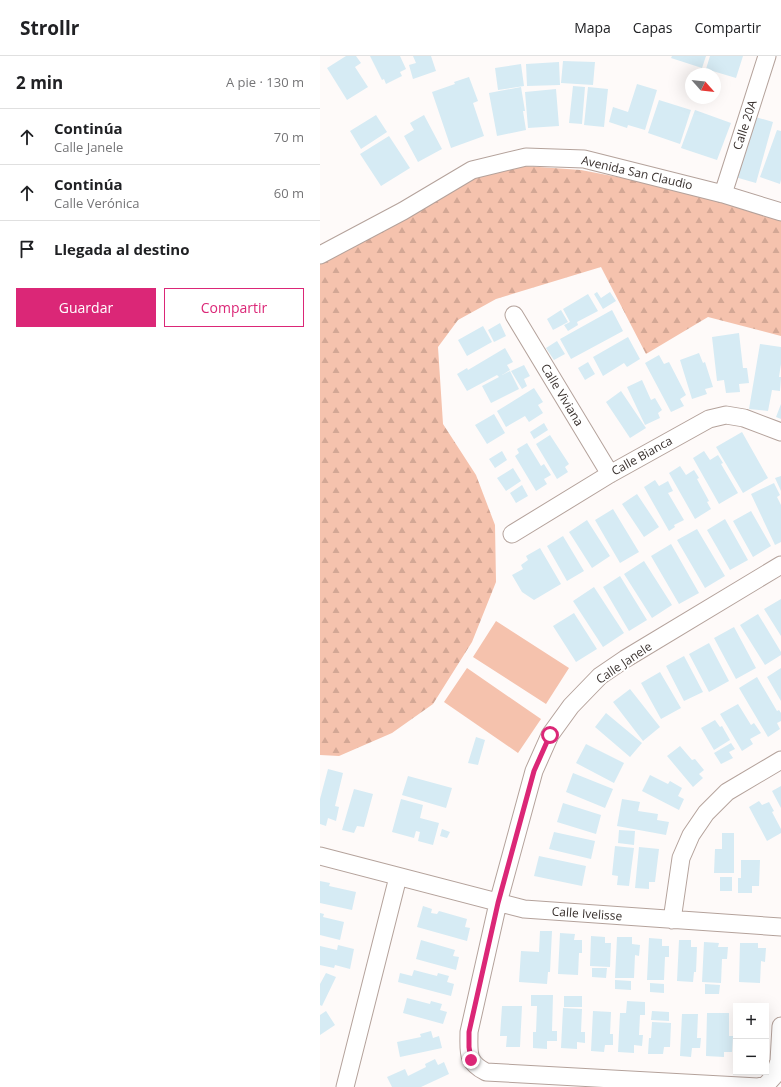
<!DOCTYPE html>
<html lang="es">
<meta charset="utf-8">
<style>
body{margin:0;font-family:"Open Sans",sans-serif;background:#f6f6f6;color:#202124}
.controls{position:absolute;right:12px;bottom:12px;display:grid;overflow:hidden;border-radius:0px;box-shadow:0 4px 16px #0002}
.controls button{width:36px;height:36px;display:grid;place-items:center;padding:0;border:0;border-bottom:1px solid #e0e0e0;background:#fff;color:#202124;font:20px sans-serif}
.compass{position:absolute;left:365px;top:12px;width:36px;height:36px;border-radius:50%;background:#fff;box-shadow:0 4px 16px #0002;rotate:117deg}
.stop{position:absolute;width:12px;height:12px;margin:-9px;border:3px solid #db2777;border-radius:50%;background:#fff}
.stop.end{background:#db2777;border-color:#fff;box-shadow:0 1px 4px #0008}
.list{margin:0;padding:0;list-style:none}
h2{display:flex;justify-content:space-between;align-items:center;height:52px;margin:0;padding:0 16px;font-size:17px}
h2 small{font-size:13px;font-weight:400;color:#757577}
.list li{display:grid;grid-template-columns:26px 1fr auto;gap:12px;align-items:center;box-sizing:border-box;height:56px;padding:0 16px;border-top:1px solid #e0e0e0}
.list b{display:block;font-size:15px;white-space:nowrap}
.list p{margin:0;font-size:13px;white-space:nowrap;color:#757577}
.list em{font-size:13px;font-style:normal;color:#757577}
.actions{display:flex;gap:8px;padding:12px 16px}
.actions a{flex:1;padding:9px 0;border:1px solid #db2777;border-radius:0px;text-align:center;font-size:14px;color:#db2777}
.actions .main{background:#db2777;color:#fff}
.icon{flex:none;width:22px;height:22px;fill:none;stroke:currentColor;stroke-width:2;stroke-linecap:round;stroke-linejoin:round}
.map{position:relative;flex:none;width:461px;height:1031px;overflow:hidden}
header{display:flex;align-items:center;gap:24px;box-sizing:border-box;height:56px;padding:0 20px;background:#fff;border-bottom:1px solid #e0e0e0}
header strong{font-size:19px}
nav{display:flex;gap:22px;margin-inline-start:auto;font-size:14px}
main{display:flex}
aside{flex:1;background:#fff}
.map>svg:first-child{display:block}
.forest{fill:url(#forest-firs)}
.pitch{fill:#f5c2ad}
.building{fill:#d6ebf4}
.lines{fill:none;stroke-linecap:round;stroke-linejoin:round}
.minor-casing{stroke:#b4a29b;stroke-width:19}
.minor{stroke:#fff;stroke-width:17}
.route{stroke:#db2777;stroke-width:5}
.labels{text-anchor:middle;stroke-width:4;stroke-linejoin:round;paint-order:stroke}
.street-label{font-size:12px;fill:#39312e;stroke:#fff}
</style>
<header>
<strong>Strollr</strong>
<nav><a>Mapa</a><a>Capas</a><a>Compartir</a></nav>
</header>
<main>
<aside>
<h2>2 min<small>A pie · 130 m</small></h2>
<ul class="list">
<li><svg class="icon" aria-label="ahead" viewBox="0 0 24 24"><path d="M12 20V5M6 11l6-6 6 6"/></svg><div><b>Continúa</b><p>Calle Janele</p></div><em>70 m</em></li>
<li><svg class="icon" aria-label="ahead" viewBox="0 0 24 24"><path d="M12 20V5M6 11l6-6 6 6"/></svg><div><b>Continúa</b><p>Calle Verónica</p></div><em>60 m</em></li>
<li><svg class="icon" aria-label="arrive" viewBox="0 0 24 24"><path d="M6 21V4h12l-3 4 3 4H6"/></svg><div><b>Llegada al destino</b></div></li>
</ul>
<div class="actions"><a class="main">Guardar</a><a>Compartir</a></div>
</aside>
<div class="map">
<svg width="461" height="1031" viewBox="0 0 461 1031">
<defs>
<pattern id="forest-firs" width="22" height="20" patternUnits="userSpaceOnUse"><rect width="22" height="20" fill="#f5c2ad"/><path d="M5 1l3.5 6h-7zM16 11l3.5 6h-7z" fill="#d3a795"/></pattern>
</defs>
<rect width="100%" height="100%" fill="#fefaf9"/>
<!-- forest -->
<path class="forest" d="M205,110L261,114L308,123L404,146L461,165V280L388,261L326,298L281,211L176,243L138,264L118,291L123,368L156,419L175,469L176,526L152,586L113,648L72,677L19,700L0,699V208L154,122Z"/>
<!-- pitch -->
<path class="pitch" d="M176,565L249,612L226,648L153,601Z
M147,612L221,663L198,697L124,646Z"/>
<!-- building -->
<path class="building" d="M26,0H36L41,7L35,11L48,31L27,44L7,12Z
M50,0H80L86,13L80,16L82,20L66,28L64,23L62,24Z
M93,0H111L116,15L93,23L89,9L96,7Z
M352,0H386L382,12L351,2Z
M390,0H423L416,22L386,13Z
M243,5L275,6L273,29L241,27Z
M239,6L240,29L207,30L206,8Z
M201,8L204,30L178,34L175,12Z
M149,21L158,45L153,47L164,80L131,92L112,36L135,28L134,26Z
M317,28L337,34L325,74L308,69L307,72L289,66L293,51L308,56Z
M253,30L265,31L262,68L249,67Z
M201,31L205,55H203L206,74L177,80L169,37Z
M268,31L288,33L284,71L264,69Z
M236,33L239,70L208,72L205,36Z
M339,44L371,54L360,88L328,77Z
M375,54L411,67L397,104L361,92Z
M56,59L67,76L41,93L30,75Z
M104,59L122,93L98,106L84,80L94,74L90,67Z
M432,60L453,66L436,127L415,121Z
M457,74L461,75V124L460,128L440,121Z
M69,80L90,112L61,130L40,98Z
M277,236L281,242L290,236L296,245L283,253L274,238Z
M268,238L278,255L257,266L258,269L248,275L244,269L250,266L243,253Z
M241,254L248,266L233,274L227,263Z
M292,254L303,275L251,303L240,283Z
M180,267L186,280L174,286L168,274Z
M163,270L172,286L147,300L138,284Z
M419,277L423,312H427L429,327L419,328L420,336L406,337L404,324L397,325L392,281Z
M308,281L320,303L307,311L304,307L283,320L273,301Z
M237,285L245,298L234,304L226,292Z
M440,288L461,291V308L459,321H461L460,335L452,334L448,355L429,353Z
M185,292L193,306L187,309L190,314L182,319L190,315L199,333L171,347L162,330L179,321L177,319L147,335L137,318L147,312L148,314Z
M379,297L383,307L385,306L393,331L385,333L387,338L372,343L360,304Z
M339,299L344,308L349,306L366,339L360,343L364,350L351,356L325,307Z
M268,306L275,318L265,324L258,312Z
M204,309L210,320L204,323L207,330L202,333L191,315Z
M322,324L331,344L335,342L342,354L338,357L340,362L325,369L307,331Z
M214,332L223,346L218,349L223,357L209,366L205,360L186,371L177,355Z
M301,335L326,372L310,382L286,346Z
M461,348V363L456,361Z
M174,358L185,377L167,388L155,369Z
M224,367L228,374L214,383L210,376Z
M422,376L448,422L423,437L396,391Z
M230,379L249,408L245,411L248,416L237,423L216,388Z
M207,387L221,410L224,408L231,419L224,423L227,428L216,435L195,400L199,397L197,393Z
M182,395L187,404L175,412L169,403Z
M384,395L390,404L398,399L403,407L401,408L418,437L399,448L373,402Z
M360,410L366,419L374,414L379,422L377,423L389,445L387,446L391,453L375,463L349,417Z
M193,412L201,425L186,435L177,422Z
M461,420V435L455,422Z
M335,424L339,430L348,425L353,435L348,437L364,464L354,469L355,471L349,475L324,431Z
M454,427L460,439L457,441L461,449V486L455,489L431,438Z
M202,429L208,440L196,447L190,437Z
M317,438L339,471L324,481L302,448Z
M293,453L319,496L300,507L275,464Z
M431,455L451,490L433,501L413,465Z
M405,463L428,504L410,514L387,474Z
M267,464L290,500L272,512L249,476Z
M377,473L405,520L385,532L357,484Z
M243,480L264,515L247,525L227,490Z
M351,488L379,537L359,548L331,500Z
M220,492L241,528L214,544L202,536L192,519L203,513L201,509L208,504L206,500Z
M324,505L352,549L332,562L304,518Z
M300,520L327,564L309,575L283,531Z
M274,531L304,577L283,591L253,545Z
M461,543V580L444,553Z
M254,557L277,593L256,606L233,570Z
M438,558L461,596V599L445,609L420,569Z
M414,571L436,612L416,623L394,582Z
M389,587L409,625L389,636L369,598Z
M364,600L383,636L364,645L346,610Z
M461,612V645L447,621Z
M340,616L361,652L341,663L321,627Z
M437,621L457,655L459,654L461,657V665L457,667L460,673L448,681L419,632Z
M310,633L340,671L323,685L293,646Z
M418,648L431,669L434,667L441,677L430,683L433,688L422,695L400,658Z
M286,657L322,687L310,701L275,671Z
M395,664L400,671L402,670L410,684L394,694L381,672Z
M156,681L165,684L158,709L148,707Z
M411,687L415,693L409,696L413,702L401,708L394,697Z
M266,688L304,707L294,727L256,707Z
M360,690L372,704L375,703L384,714L379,718L383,722L373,731L347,700Z
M8,713L23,717L15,750L19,751L16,765L8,762L6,770L0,768V743Z
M253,717L293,733L285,752L246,736Z
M330,719L348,728L350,725L362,732L358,740L364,743L359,754L322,735Z
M88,720L132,732L126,752L82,739Z
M461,730V752L452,735Z
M34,733L53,738L44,771L37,770L34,777L22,774Z
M81,743L103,749L100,762L119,767L113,789L98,785L100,776L96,775L94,782L72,776Z
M302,743L320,746L318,755L338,758L337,764L349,766L346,779L297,770Z
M439,745L442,749L449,746L454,755L452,756L461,773V777L447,785L429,751Z
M243,747L281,759L276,778L237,766Z
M122,773L130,776L127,782L120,780Z
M299,774L315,775L314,789L298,787Z
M234,776L275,785L271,803L229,793Z
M402,777H414V817H394L395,793H402Z
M295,790L314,792L309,830L297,829L298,820L292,819Z
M319,791L339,793L335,826H329V833L315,832Z
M219,800L266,810L262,830L214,820Z
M421,804H440L439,830H432V837H418V822H421Z
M400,821H412V835H400Z
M0,825L10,827L9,830L36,836L32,854L0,847Z
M103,850L112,853L111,857L117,858L119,855L147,863L145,871L150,872L147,885L97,871Z
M0,857L4,858L3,861L24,866L20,884L0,879Z
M220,875H232L230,916H228L227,928L199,926L201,895L219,896Z
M240,877L255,878L254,884H262V897H259L258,919L238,918Z
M271,880L285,881V887H291L290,911L270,910Z
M297,881H312V888L320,889L319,900L315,899L314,922H295Z
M329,882L342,883V890H349V901H345L344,924H327Z
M101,884L135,894L133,900L139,901L136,914L96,903Z
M359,884H371V891H377L376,916H374L373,926L357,925Z
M384,886L399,887L398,891H408L407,903H402L401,927L382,926Z
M420,887H438V892H446L445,906L441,905L440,927L419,926Z
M18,889L34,893L30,913L15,909L14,912L0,909V890L17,894Z
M272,912H287L286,922L272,921Z
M94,914L117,920L118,917L129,920L127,926L134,928L131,940L78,926L80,917L92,920Z
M6,917L16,921L2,950L0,949V928Z
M295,924L311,925V934L295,933Z
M330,927L344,928V937L330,936Z
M385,928L400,929L399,938H385Z
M211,939H233L232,975H237V985H227V993L213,992V976H216L217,950H211Z
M244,940H262V951H244Z
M87,942L110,948L111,945L122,948L120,954L127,956L123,968L83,957Z
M307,945L325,946V959H320L319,979H323L322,990L314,989V997L298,996L300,957H306Z
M182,950H202L200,991H186L187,980H180Z
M243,952L262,953L261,976H265V987L257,986V993L241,992Z
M6,955L15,969L0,979V959Z
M273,955L291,956L290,978H293V989H285L284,996L271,995Z
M332,955L349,956V965L331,964Z
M415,956H416V1001H414Z
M387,957H409V980H413L412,996H404V1001L386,1000Z
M362,958H378L377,982H381L380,992H372L371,1001L360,1000Z
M332,966L351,967L350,991H344L343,998H328L329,982H331Z
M111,975L113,982L119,980L122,992L80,1001L77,986L101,981L100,978Z
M115,1003L118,1009L124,1006L129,1018L101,1031H72L67,1021L85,1013L88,1020L106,1011L105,1008Z"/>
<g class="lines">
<defs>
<path id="minor" d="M403,138L447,0
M0,199L83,155L152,114L206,101L264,103L403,138L461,156
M194,259L290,418
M192,478L290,418L389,363L406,359L424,362L461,376
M461,509L305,603L280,620L251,650L230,679L214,715L178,847L149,976C149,996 146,1006 166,1016L438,1031L446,1029L454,1020L459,1005L461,970
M0,800L204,853L461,871
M352,864L361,802L371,779L386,757L407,736L461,704
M25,1031L78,821"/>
</defs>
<!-- minor casing -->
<use href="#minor" class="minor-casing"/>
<!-- minor -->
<use href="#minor" class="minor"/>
</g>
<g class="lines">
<!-- route -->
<path class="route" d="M151,1004L149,991V976L178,847L214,715L230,679"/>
</g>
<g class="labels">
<!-- street labels -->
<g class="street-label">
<text transform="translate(425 69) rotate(-72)" y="4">Calle 20A</text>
<text transform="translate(317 117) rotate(13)" y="4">Avenida San Claudio</text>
<text transform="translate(242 339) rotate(59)" y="4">Calle Viviana</text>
<text transform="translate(322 400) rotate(-29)" y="4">Calle Bianca</text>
<text transform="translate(304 607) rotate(-34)" y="4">Calle Janele</text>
<text transform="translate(267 858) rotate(4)" y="4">Calle Ivelisse</text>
</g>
</g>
</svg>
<div class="controls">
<button>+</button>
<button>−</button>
</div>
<svg class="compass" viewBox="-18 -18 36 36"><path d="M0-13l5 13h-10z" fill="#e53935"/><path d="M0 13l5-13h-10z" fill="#757577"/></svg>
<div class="stop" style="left:230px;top:679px"></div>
<div class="stop end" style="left:151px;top:1004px"></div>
</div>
</main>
